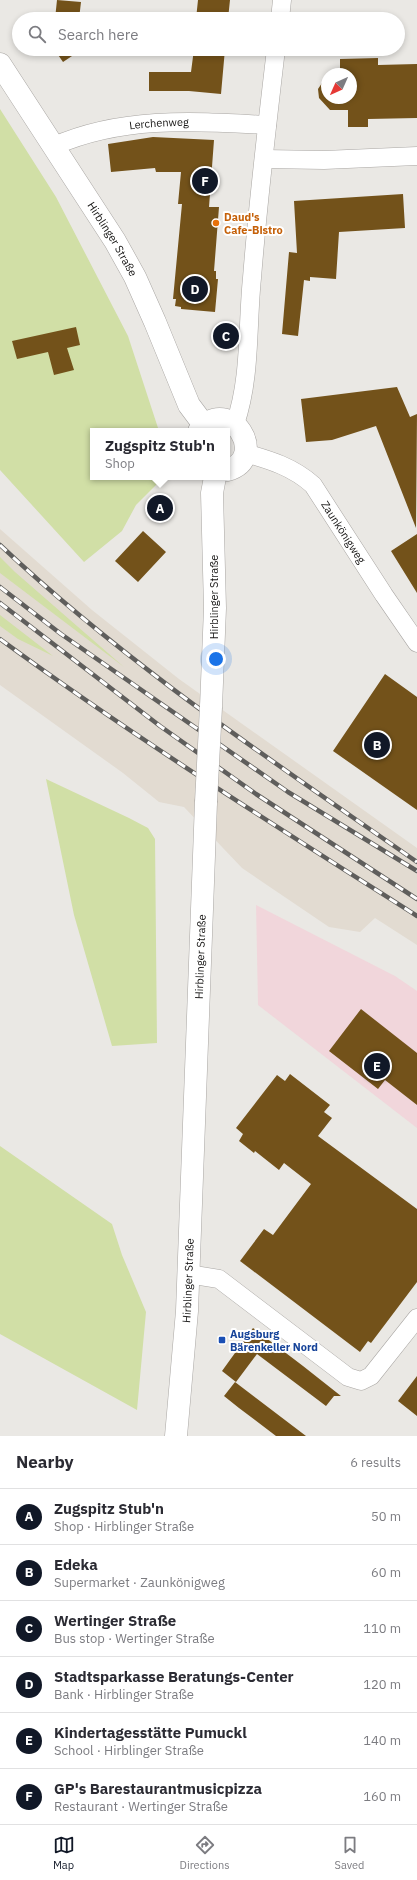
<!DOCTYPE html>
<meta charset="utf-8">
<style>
body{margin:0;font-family:"IBM Plex Sans",sans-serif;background:#f7f7f7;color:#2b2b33}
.compass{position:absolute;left:321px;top:68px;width:36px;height:36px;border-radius:50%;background:#fff;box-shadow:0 2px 6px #0003;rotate:225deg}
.you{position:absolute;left:216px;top:659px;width:14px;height:14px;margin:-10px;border:3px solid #fff;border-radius:50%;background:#1a73e8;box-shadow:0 0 0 6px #1a73e833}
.badge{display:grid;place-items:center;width:26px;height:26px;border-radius:50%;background:#111827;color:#fff;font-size:13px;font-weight:700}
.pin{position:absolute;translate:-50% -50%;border:2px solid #fff;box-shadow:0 1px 4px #0006}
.popup{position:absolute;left:90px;top:428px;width:140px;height:52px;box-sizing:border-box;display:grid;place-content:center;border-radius:0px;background:#fff;filter:drop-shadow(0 1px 3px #0005);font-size:13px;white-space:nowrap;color:#7c7c81}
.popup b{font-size:15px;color:#2b2b33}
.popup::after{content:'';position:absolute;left:50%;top:100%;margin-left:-8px;border:8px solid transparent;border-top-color:#fff}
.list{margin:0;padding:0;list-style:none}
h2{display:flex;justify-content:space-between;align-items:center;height:52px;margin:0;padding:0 16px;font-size:17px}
h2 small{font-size:13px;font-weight:400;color:#7c7c81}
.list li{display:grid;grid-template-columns:26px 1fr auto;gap:12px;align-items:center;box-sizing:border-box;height:56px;padding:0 16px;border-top:1px solid #e1e1e2}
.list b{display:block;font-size:15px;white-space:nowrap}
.list p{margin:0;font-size:13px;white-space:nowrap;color:#7c7c81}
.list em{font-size:13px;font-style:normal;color:#7c7c81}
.icon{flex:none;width:22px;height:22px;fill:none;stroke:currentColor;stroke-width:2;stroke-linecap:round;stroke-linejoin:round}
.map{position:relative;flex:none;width:417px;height:1436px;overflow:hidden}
.search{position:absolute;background:#fff;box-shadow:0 2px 6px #0003;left:12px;right:12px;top:12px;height:44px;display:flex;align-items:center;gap:10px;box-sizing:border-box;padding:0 14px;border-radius:22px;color:#7c7c81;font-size:15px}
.sheet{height:388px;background:#fff}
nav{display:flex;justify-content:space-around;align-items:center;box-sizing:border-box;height:56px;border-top:1px solid #e1e1e2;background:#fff;font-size:11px;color:#7c7c81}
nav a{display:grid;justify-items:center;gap:2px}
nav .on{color:#111827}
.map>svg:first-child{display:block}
.built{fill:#e2dbd1}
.education{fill:#f1d6db}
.green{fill:#d1dfa6}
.building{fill:#73521a}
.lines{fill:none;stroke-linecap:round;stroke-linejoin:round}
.minor-casing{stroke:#a9a6a3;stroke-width:19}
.tertiary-casing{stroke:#a9a6a3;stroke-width:23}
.minor{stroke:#fff;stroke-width:18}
.tertiary{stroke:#fff;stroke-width:22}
.rail-casing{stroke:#5f5e5c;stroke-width:4.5}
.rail{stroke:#fff;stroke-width:3;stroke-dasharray:9;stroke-linecap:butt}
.tertiary-bridge-casing{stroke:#a9a6a3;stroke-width:23;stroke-linecap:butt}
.tertiary-bridge{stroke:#fff;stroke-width:22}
.food-dot{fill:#e8710a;stroke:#fff;stroke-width:1.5}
.transit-dot{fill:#1a4fb4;stroke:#fff;stroke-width:1.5}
.labels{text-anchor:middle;stroke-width:4;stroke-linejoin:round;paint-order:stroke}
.street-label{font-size:11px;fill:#141312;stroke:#fff}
.food-label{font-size:11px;font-weight:bold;fill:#c56008;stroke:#fff;text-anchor:start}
.transit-label{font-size:11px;font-weight:bold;fill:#164399;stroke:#fff;text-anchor:start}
</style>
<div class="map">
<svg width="417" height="1436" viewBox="0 0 417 1436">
<rect width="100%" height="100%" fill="#eae8e4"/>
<!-- built -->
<path class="built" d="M0,529L92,610L179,679L417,848V945L375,918L360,932L329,927L242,868L184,807L159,802L123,773L0,685Z"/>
<!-- education -->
<path class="education" d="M256,905L395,976L417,991V1128L258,1005Z"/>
<!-- green -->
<path class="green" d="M0,109L56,197L128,336L159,431H93V477H164L136,505L122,531L84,562L0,470Z
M0,557L15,572L124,667L0,573Z
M0,615L53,656L18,639L0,626Z
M46,779L129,818L148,828L155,839L157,1043L112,1046L74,915Z
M0,1146L112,1224L122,1255L146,1312L137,1410L0,1334Z"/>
<!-- building -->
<path class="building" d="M57,0L81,2L79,19H55Z
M198,0H230L228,19H196Z
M54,49H80L81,50L63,62Z
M194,49H225L221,94L189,91H149V72H191Z
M378,58V65L417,64V118L368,119V127H348V110H330L319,98L318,89L322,83L327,81V98H351V74H340V59Z
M153,137L214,140L209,207H219L214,271H216V279H218L215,312L181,309V307L175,306L176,299H173L182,204H178L181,172H156L155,168L111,172L108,144Z
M403,194L405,228L339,232L336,279L310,277V281L304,280L298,336L282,334L289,252L297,253L294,201Z
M76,327L80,345L67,348L74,370L54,375L48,352L17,359L12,341Z
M397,387L410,417L417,414L416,528L376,426L332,440L306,442L301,399Z
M143,531L166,552L138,582L115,561Z
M417,534V593L391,551Z
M385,674L417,697V810L333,751Z
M361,1009L417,1053V1105L385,1080L378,1089L329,1051Z
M290,1074L330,1105L324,1112L332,1118L318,1136L417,1209V1282L371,1343L368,1341L360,1352L240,1261L264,1229L273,1235L311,1184L284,1163L279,1170L255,1151L254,1153L239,1141L243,1134L236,1128L277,1075L285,1081Z
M253,1328L303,1366L341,1396H334L326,1406L257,1354L236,1382L222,1371Z
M417,1376V1416L398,1401Z
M235,1382L256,1398L306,1436H276L239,1408L224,1396Z"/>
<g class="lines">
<defs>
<g id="minor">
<path d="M280,19L282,0"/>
<path id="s1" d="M54,146C122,116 194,121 267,125"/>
<path d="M264,159L324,160L417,156"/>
<path d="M235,424C251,378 247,326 252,278C258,201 267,125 276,49"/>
<path id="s2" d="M245,453C270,460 293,467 313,485L384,595L417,643"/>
<path d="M188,1274L219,1279L348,1377L361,1381L371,1376L417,1318"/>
</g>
<g id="tertiary">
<path id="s3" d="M0,64L115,241L135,277L155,322L189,405L204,425"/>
<path d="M199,431C230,392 270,459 227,470"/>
<path d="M211,707L215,608L212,493L215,477"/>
<path id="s4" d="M176,1436L187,1311L206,802"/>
</g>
</defs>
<!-- minor casing -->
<use href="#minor" class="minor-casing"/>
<!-- tertiary casing -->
<use href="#tertiary" class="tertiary-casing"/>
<!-- minor -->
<use href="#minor" class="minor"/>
<!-- tertiary -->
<use href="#tertiary" class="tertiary"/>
<defs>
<path id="rail" d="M0,545C127,665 274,762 417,862
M0,587L61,634L288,792L417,871
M0,603L160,726L256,794L417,899
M0,639C135,738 276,826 417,916"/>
</defs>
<!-- rail casing -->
<use href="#rail" class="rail-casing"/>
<!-- rail -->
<use href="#rail" class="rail"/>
<defs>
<path id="tertiary-bridge" d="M206,802L211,707"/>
</defs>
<!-- tertiary-bridge casing -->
<use href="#tertiary-bridge" class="tertiary-bridge-casing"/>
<!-- tertiary-bridge -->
<use href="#tertiary-bridge" class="tertiary-bridge"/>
</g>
<!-- markers -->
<circle class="food-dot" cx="216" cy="223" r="4"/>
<rect class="transit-dot" x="218" y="1336" width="8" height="8" rx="2"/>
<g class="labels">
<!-- street labels -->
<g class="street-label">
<text dy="4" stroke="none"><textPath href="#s1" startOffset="108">Lerchenweg</textPath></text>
<text dy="4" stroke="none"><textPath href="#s3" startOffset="208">Hirblinger Straße</textPath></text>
<text dy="4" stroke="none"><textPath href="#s2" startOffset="132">Zaunkönigweg</textPath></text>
<text transform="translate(214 597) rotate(-90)" y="4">Hirblinger Straße</text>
<text dy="4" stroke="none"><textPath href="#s4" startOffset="480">Hirblinger Straße</textPath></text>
<text dy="4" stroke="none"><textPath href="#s4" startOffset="156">Hirblinger Straße</textPath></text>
</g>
<!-- food labels -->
<g class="food-label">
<text x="224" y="221">Daud's<tspan x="224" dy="13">Cafe-Bistro</tspan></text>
</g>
<!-- transit labels -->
<g class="transit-label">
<text x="230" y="1338">Augsburg<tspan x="230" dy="13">Bärenkeller Nord</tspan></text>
</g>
</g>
</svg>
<svg class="compass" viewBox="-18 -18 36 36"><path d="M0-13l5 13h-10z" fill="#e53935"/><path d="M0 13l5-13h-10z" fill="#7c7c81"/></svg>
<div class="you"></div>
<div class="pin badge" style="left:160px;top:508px">A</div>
<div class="popup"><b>Zugspitz Stub'n</b>Shop</div>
<div class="pin badge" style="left:377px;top:745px">B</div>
<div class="pin badge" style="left:226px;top:336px">C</div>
<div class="pin badge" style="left:195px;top:289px">D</div>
<div class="pin badge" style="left:377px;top:1066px">E</div>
<div class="pin badge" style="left:205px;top:181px">F</div>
<div class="search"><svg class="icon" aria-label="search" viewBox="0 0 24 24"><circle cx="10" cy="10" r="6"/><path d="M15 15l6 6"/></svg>Search here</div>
</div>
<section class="sheet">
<h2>Nearby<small>6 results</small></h2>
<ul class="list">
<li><span class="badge">A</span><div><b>Zugspitz Stub'n</b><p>Shop · Hirblinger Straße</p></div><em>50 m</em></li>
<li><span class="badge">B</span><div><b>Edeka</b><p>Supermarket · Zaunkönigweg</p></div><em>60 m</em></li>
<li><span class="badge">C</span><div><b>Wertinger Straße</b><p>Bus stop · Wertinger Straße</p></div><em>110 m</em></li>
<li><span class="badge">D</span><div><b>Stadtsparkasse Beratungs-Center</b><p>Bank · Hirblinger Straße</p></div><em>120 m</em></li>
<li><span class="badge">E</span><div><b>Kindertagesstätte Pumuckl</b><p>School · Hirblinger Straße</p></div><em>140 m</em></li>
<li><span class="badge">F</span><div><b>GP's Barestaurantmusicpizza</b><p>Restaurant · Wertinger Straße</p></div><em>160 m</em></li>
</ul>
</section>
<nav>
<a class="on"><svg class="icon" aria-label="map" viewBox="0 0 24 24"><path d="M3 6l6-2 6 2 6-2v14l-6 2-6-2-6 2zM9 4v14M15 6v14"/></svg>Map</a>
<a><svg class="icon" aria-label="directions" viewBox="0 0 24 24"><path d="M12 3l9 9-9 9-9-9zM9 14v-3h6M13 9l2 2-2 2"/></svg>Directions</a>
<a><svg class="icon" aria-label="saved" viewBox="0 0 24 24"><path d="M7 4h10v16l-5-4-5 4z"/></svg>Saved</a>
</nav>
